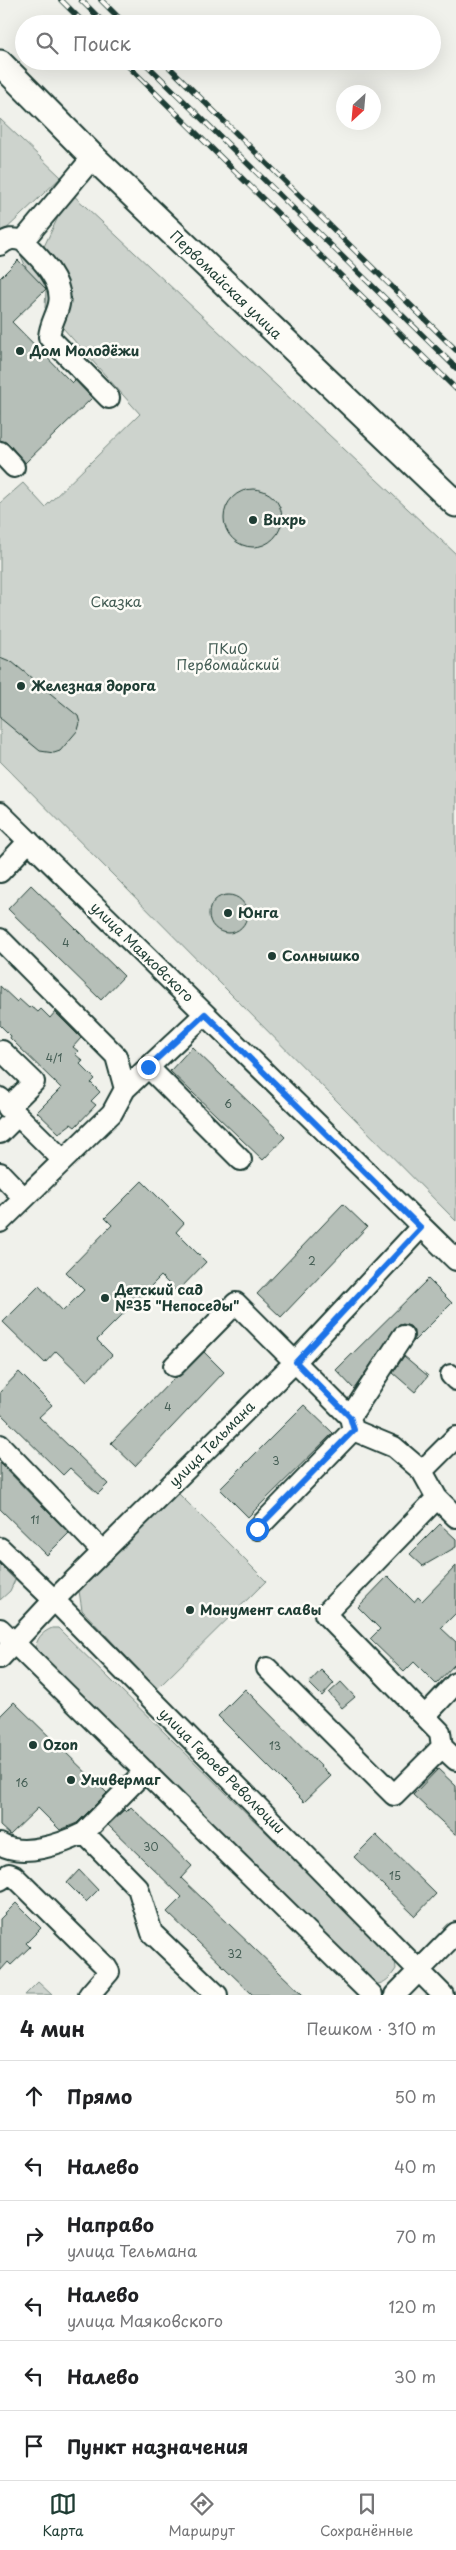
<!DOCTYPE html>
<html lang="ru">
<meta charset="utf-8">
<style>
body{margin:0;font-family:"Playpen Sans",sans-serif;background:#f2f2f2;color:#202124}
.compass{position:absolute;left:336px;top:85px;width:45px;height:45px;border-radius:50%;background:#fff;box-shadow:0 5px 20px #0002;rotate:206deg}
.stop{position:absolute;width:15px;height:15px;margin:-11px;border:4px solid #1a73e8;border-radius:50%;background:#fff}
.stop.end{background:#1a73e8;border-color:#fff;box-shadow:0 1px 5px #0008}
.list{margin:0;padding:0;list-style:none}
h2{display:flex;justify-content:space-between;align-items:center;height:65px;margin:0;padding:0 20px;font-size:21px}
h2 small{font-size:16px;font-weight:400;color:#757577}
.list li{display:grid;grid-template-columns:32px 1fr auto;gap:15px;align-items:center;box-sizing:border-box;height:70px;padding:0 20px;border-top:1px solid #e0e0e0}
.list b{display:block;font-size:19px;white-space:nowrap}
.list p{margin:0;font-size:16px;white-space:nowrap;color:#757577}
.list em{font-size:16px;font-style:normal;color:#757577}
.icon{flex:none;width:28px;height:28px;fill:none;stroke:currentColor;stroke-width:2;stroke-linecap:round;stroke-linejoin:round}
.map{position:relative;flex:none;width:456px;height:1995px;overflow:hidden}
.search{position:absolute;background:#fff;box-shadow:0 5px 20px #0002;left:15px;right:15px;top:15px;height:55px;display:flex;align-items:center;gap:12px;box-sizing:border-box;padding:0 18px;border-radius:28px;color:#757577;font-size:19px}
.sheet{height:485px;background:#fff}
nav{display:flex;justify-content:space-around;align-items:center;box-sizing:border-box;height:70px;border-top:1px solid #e0e0e0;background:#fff;font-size:14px;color:#757577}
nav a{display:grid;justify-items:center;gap:2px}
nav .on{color:#1f3d34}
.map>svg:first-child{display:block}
.green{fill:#cdd3cd;stroke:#768880}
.building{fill:#b6bfb8;stroke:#1f3d34}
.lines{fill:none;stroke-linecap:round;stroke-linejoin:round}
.minor-casing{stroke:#1f3d34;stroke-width:24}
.major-casing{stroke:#1f3d34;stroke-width:29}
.minor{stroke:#fdfcf7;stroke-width:20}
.major{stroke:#fdfcf7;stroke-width:25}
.rail-casing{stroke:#1f3d34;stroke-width:5.5}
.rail{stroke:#fdfcf7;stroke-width:4;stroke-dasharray:11;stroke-linecap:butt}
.route{stroke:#1a73e8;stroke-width:6}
.poi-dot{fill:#1f3d34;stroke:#fdfcf7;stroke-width:2}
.labels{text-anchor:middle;stroke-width:5;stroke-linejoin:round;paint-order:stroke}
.number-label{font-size:11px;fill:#455e55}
.street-label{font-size:14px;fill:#1f3d34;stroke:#fdfcf7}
.poi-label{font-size:14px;font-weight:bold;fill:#1f3d34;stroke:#fdfcf7;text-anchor:start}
.park-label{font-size:14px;fill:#425b53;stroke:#fdfcf7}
</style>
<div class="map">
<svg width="456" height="1995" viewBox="0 0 456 1995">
<rect width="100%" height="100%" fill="#f0f1eb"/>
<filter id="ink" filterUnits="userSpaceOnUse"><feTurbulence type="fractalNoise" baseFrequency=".02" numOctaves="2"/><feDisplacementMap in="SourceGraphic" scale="10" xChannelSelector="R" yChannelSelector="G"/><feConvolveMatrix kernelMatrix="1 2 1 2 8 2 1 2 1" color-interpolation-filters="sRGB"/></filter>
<g filter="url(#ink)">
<!-- green -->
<path class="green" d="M0,119L61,177L0,235Z
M70,192L456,554V1221L0,761V503L23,483L45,507L140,414L45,308L46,289L27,270L17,246L39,257Z
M175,1490L266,1581L157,1689L82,1610L78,1585Z
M0,1565L15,1580L10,1591L0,1600Z
M52,1628H58L395,1959L396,1969C388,1981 383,1985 368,1985L35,1650C37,1638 41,1633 52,1628Z
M38,1982L52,1995H25Z"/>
<!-- building -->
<path class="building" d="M18,260L46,289L12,322L72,383L75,380L92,398L25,463L9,444L0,440V278Z
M224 518a29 29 0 1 1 58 0a29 29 0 1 1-58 0Z
M0,657L12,662L78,716L80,723L78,730L60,751L54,753L40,751L0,718Z
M31,885L124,976L101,1000L8,909Z
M209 914a19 19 0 1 1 38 0a19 19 0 1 1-38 0Z
M0,986L17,1002L19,999L29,1008L31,1006L38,1012L41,1009L50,1018L55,1012L81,1038L73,1047L78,1051L75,1054L83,1061L80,1064L95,1079L91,1083L100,1092L91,1101L96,1105L75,1127L71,1124L59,1133L37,1112L61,1088L10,1038L11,1036L0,1025Z
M192,1047L285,1137L263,1160L170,1071Z
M142,1181L184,1223L176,1232L206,1262L177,1292L161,1276L97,1340L112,1355L87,1381L56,1351L45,1363L3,1322L39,1286L63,1311L84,1290L66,1272L112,1225L105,1218Z
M343,1204L367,1227L281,1317L257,1294Z
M428,1279L452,1303L413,1342L414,1331L410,1326L403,1324L397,1326L354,1389L336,1370Z
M204,1352L224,1372L135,1466L111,1443L174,1378L182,1374Z
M404,1356L428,1376L415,1392L393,1373Z
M19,1372L52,1405L39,1417L108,1484L98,1494L70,1468L63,1475L0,1413V1392Z
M304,1405L333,1433L248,1517L220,1489Z
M0,1463L69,1533L47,1555L0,1509Z
M440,1524L456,1539V1547L423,1566L410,1554Z
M456,1566V1613L441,1628L456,1642V1663L436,1684L414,1662L404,1672L370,1639L380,1629L358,1607L388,1576L414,1602L418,1597L422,1601Z
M321,1670L334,1683L322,1696L309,1683Z
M341,1682L355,1697L342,1708L329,1693Z
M245,1689L331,1776L304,1802L218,1716Z
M14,1702L107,1793L77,1823L60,1830L38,1808L10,1835L0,1826V1716Z
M438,1769L456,1786V1835L413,1795Z
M131,1807L192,1866L181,1878L303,1995H253L167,1912L182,1897L108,1825L124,1810L126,1812Z
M376,1835L436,1894L415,1916L354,1857Z
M79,1870L98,1890L86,1902L67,1883Z
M16,1903L41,1928L26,1943L30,1947L11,1965L8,1962L0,1971V1919Z"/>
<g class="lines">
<defs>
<path id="minor" d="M23,241C38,256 64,280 59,304C57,315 50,324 49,337L109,398
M0,245C8,238 13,238 23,241L93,157
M0,452L14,467
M0,813L456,1260
M0,872L29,841
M0,939L116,1056L125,1089L112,1113L0,1222
M0,1053L2,1051L34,1082L8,1108
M148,1067L241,1160
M125,1089L205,1014
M0,1098L63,1160
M0,1133L17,1116
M0,1173L24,1198
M174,1366L236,1303L350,1417L353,1430L257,1529
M451,1375L456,1380
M350,1417L403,1336
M353,1430L394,1447L422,1471L437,1498L456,1517
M0,1445L103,1552
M422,1471L456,1437
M437,1498L325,1614L440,1732L442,1747L456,1760
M0,1548L54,1600L443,1995
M0,1629L372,1995
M0,1658L54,1600L295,1362L421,1227
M267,1668L394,1795L442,1747
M425,1716L456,1683
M145,1771L84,1833L138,1888L152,1933L217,1995
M0,1844C23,1858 62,1844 84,1833
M0,1880L9,1874L14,1876L106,1967L109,1972L89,1995
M395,1995L456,1933"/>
<path id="major" d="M0,63L93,157L456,504"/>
</defs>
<!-- minor casing -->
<use href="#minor" class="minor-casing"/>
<!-- major casing -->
<use href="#major" class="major-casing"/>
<!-- minor -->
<use href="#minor" class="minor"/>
<!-- major -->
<use href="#major" class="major"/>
<defs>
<path id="rail" d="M61,0L85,24
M81,0L105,24
M101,0L125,24
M123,61L456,389
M143,61L456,368
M163,61L456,350"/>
</defs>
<!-- rail casing -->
<use href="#rail" class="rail-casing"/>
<!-- rail -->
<use href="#rail" class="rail"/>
</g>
</g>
<g class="lines" filter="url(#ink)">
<!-- route -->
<path class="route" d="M148,1067L205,1014L421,1228L296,1362L350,1417L354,1430L257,1529"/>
</g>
<!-- markers -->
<g class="poi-dot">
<circle cx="20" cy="351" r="5"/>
<circle cx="253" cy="520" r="5"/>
<circle cx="21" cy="686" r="5"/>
<circle cx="228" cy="913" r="5"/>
<circle cx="272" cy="956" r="5"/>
<circle cx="105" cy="1298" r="5"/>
<circle cx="190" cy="1610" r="5"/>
<circle cx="33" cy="1745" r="5"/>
<circle cx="71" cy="1780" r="5"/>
</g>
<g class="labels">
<!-- number labels -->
<g class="number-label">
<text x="66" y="947">4</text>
<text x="54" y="1062">4/1</text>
<text x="228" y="1108">6</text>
<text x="312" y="1265">2</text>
<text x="168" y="1411">4</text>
<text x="276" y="1465">3</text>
<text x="35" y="1524">11</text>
<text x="275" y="1750">13</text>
<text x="22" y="1787">16</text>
<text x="151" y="1851">30</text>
<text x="395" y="1880">15</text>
<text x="235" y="1958">32</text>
</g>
<!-- street labels -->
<g class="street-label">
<text transform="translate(226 285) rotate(44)" y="5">Первомайская улица</text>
<text transform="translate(142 952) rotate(44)" y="5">улица Маяковского</text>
<text transform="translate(212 1444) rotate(-45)" y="5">улица Тельмана</text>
<text transform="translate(222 1771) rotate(45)" y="5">улица Героев Революции</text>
</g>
<!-- poi labels -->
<g class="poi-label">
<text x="30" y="356">Дом Молодёжи</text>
<text x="263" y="525">Вихрь</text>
<text x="31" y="691">Железная дорога</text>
<text x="238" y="918">Юнга</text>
<text x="282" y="961">Солнышко</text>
<text x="115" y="1295">Детский сад<tspan x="115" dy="16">№35 "Непоседы"</tspan></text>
<text x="200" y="1615">Монумент славы</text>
<text x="43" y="1750">Ozon</text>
<text x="81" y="1785">Универмаг</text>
</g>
<!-- park labels -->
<g class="park-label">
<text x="116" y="607">Сказка</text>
<text x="228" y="654">ПКиО<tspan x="228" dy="16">Первомайский</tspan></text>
</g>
</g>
</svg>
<svg class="compass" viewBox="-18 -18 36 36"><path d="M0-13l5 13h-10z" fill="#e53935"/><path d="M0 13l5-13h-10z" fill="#757577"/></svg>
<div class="stop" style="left:257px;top:1529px"></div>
<div class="stop end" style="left:148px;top:1067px"></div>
<div class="search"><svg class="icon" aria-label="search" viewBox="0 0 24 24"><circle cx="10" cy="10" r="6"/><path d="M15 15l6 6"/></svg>Поиск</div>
</div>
<section class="sheet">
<h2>4 мин<small>Пешком · 310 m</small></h2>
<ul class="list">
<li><svg class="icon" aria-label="ahead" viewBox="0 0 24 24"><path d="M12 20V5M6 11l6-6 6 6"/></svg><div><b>Прямо</b></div><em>50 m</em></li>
<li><svg class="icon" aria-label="left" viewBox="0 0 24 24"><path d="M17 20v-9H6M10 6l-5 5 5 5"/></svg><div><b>Налево</b></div><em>40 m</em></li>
<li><svg class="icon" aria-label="right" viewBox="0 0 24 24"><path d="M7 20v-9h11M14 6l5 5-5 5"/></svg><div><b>Направо</b><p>улица Тельмана</p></div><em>70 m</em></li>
<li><svg class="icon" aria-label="left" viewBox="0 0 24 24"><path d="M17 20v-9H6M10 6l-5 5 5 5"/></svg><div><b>Налево</b><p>улица Маяковского</p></div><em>120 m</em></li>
<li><svg class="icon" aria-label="left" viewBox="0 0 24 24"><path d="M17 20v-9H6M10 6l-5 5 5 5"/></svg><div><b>Налево</b></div><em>30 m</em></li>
<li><svg class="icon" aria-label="arrive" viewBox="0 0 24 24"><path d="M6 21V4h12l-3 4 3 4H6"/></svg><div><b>Пункт назначения</b></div></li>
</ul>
</section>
<nav>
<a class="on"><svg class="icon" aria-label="map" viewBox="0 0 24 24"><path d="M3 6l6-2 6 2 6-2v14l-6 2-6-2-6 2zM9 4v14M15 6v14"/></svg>Карта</a>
<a><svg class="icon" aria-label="directions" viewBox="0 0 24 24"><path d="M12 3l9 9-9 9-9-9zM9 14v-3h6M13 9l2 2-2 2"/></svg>Маршрут</a>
<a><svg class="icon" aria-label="saved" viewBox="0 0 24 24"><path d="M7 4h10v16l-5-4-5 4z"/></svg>Сохранённые</a>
</nav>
